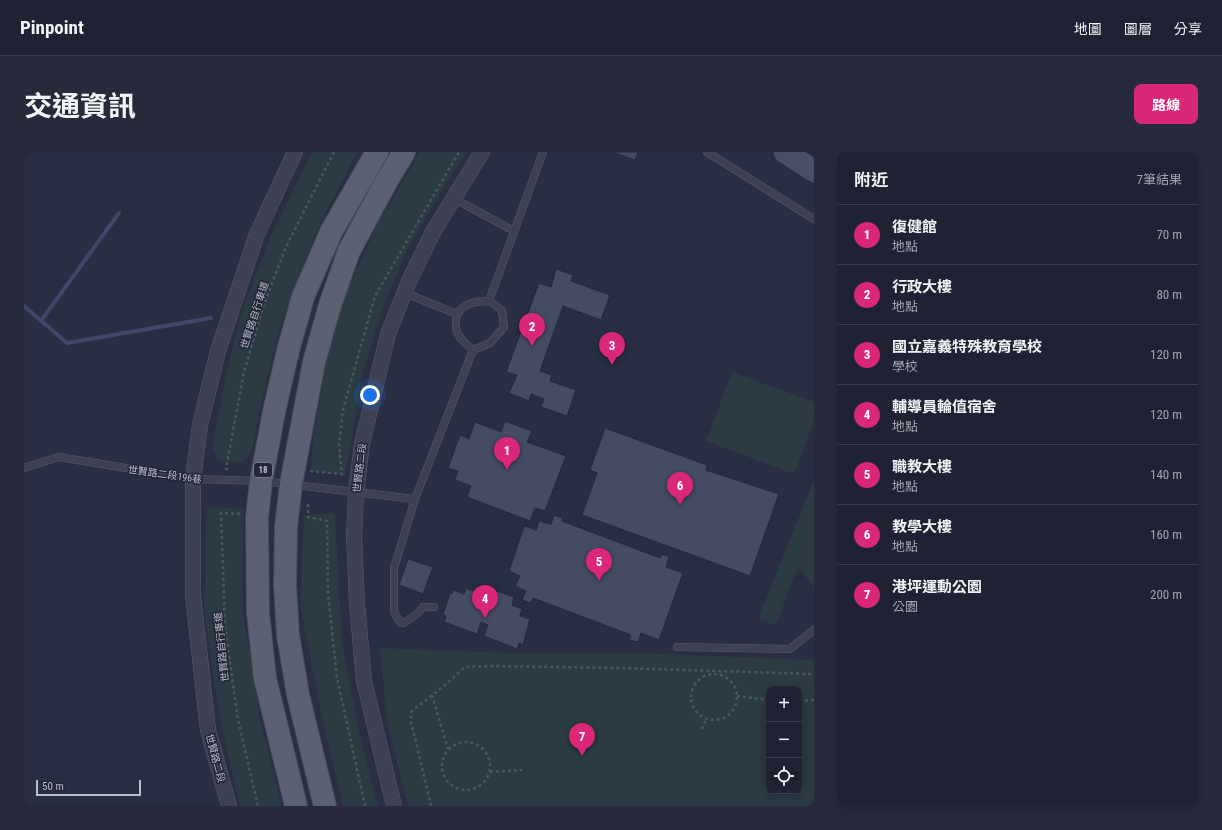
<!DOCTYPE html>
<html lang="zh-TW">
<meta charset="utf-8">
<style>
body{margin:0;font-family:"Roboto Condensed","Noto Sans TC",sans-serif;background:#272a3a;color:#f1f3f6}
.controls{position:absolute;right:12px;bottom:12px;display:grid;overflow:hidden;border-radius:8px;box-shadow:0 2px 10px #0003}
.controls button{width:36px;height:36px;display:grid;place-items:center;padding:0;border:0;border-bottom:1px solid #3c3f4d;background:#1f2232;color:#f1f3f6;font:20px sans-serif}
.scale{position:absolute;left:12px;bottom:10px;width:105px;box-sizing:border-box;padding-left:4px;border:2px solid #babdcc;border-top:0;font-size:11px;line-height:14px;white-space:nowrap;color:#babdcc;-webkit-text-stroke:3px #222637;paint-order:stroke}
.you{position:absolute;left:346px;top:243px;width:14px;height:14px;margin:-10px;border:3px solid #fff;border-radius:50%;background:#1a73e8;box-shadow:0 0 0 6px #1a73e833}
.badge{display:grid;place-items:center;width:26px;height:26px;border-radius:50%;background:#db2777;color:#fff;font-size:13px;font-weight:700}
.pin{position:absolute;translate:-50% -33px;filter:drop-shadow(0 1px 2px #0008)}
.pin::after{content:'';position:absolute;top:21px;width:14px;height:12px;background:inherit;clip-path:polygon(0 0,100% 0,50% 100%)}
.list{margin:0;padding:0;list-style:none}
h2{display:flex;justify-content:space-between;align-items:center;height:52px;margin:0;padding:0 16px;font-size:17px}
h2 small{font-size:13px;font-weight:400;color:#a1a4ac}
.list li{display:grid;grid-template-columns:26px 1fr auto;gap:12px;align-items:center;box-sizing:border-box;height:60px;padding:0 16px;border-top:1px solid #3c3f4d}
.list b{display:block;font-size:15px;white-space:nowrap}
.list p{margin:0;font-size:13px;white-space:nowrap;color:#a1a4ac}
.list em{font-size:13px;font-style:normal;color:#a1a4ac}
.icon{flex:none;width:22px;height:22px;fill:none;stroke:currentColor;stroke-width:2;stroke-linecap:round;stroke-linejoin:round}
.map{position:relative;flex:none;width:790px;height:654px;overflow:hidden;border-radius:8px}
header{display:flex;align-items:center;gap:24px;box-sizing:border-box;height:56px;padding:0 20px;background:#1f2232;border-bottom:1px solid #3c3f4d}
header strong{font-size:19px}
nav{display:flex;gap:22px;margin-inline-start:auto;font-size:14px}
.intro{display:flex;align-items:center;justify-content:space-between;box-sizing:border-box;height:96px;padding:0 24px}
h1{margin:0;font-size:28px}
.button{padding:10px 18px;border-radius:8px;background:#db2777;color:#fff;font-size:14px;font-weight:700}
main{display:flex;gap:24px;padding:0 24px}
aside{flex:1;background:#1f2232;border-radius:8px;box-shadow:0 2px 10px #0003}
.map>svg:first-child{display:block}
.green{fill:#2b3b43;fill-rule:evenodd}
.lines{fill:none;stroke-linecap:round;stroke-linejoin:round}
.stream{stroke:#40486a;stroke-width:4}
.building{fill:#454b62;stroke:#242839}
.lane-casing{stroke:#585c6c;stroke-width:8}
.street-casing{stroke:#585c6c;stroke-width:16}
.secondary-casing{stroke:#585c6c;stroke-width:22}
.primary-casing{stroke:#474a5b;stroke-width:24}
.path{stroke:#495860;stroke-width:2.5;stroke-dasharray:3 3;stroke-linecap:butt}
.lane{stroke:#3d4152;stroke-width:7}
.street{stroke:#3d4152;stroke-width:15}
.secondary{stroke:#4b4f65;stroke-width:21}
.primary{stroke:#5b6072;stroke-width:22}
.labels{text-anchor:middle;stroke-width:3;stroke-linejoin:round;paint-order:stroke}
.shield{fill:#222637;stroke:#8c909f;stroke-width:1}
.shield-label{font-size:9px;font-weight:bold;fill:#babdcc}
.street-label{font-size:10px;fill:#babdcc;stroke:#222637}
</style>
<header>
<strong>Pinpoint</strong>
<nav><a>地圖</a><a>圖層</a><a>分享</a></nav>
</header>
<div class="intro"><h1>交通資訊</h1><a class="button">路線</a></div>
<main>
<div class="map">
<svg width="790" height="654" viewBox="0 0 790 654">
<rect width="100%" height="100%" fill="#292e42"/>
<!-- green -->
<path class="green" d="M288,0H333L291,82L255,178L232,275L228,299L219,311L194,308L188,296L203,218L219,156L246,86Z
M396,0H443L431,17L384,96L361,150L338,223L321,324L287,319L289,287L300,220L321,143L355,69Z
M708,220L790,250V268L770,322L682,289Z
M790,328V436L781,424L774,414L752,473L734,467Z
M183,355L220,357L219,458L236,566L258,654H216L202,595L190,531L180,451Z
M311,361L318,491L335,578L354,654H319L300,575L276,454L280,363Z
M355,496L486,501L643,502L790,508V654H384L363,570L357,505ZM745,537H775V639H745Z"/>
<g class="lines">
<!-- stream -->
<path class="stream" d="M0,154L43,191L187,166
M17,169L95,61"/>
</g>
<!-- building -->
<path class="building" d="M588,0H614L611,8Z
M532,117L549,123L547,129L586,143L577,168L539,154L516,219L528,223L526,229L552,238L543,264L517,255L520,247L507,242L505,249L485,241L493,223L482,220L515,131L527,135Z
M481,269L508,279L503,290L542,304L521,359L511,356L506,369L443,345L447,334L431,328L434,319L424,316L436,283L445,287L451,270L477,280Z
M581,276L683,313L682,318L755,342L726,424L558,363L573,321L566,318Z
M530,363L539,366L538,369L636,406L638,402L645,405L642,415L659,421L635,488L617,481L614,490L605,488L607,483L509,446L507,451L498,448L502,439L491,434L496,424L485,419L500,374L512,378L515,369L527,372Z
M384,407L409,415L399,442L375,433Z
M455,433L490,445L488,453L498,457L496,464L506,467L499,493L495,491L493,497L460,484L464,473L457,470L453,482L420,470L422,464L419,463L426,441L428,442L429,438L440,442L442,436L453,440Z"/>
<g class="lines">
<defs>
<path id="lane" d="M683,0L790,67
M429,46L490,79
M381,141L433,162
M449,198C444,194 437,188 434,182C431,177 432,172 432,167C435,151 452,149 465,149
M0,316L35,305L169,327L237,329L391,347L449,198L466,191L480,175L478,158L465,149L519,0
M391,347L370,416V460L376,470L380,471L393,462L399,455H410
M653,495L766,497L790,478"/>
<path id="street" d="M205,654L184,578L169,443V327L176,273L194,199L233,82L271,0
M370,654L340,529L333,451L330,385L332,340L338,292L364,182L386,127L409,80L458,0"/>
<path id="secondary" d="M761,0L790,19"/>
<path id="primary" d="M272,654L241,526L234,461L233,366L237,329L251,255L265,195L279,145L307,80L353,0
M301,654L274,543L264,483L261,433L262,375L267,332L290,210L306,153L325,99L362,30L380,0"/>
</defs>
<!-- lane casing -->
<use href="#lane" class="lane-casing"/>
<!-- street casing -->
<use href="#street" class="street-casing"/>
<!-- secondary casing -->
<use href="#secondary" class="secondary-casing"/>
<!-- primary casing -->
<use href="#primary" class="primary-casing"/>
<!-- path -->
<path class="path" d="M204,317H202L220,220L240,152L262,95L310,0
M286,319L318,322L315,293L319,258L351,144L435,0
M284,352V365L303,369L304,441L313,526L341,654
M216,362L197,361L201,474L214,568L234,654
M667 545a23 23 0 1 1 46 0a23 23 0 1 1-46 0Z
M408,543L424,597
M713,544L745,548
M775,549L790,548
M678,577L682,567
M418 614a24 24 0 1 1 48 0a24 24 0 1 1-48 0Z
M466,620L498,618
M407,654L393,594L387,571V560L421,533L441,515L468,514L596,516L790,522"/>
<!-- lane -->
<use href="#lane" class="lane"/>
<!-- street -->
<use href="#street" class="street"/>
<!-- secondary -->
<use href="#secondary" class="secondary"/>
<!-- primary -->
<use href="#primary" class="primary"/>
</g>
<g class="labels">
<!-- shield labels -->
<rect class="shield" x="230" y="311" width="18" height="14" rx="3"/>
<g class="shield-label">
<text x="239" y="321">18</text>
</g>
<!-- street labels -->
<g class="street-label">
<text transform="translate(230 163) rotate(-72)" y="4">世賢路自行車道</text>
<text transform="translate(335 316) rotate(-83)" y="4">世賢路二段</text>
<text transform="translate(141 322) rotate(8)" y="4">世賢路二段196巷</text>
<text transform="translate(197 495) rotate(-96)" y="4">世賢路自行車道</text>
<text transform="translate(192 606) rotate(75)" y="4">世賢路二段</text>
</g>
</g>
</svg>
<div class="controls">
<button>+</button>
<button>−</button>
<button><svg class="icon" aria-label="locate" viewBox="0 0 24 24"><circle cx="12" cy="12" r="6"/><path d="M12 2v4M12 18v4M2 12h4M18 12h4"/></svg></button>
</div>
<div class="scale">50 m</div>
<div class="you"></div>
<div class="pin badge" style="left:483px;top:318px">1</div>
<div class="pin badge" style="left:508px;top:194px">2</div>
<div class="pin badge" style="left:588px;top:213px">3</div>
<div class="pin badge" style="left:461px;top:466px">4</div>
<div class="pin badge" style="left:575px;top:429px">5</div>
<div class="pin badge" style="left:656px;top:353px">6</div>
<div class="pin badge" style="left:558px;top:604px">7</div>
</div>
<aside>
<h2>附近<small>7筆結果</small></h2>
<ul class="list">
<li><span class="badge">1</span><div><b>復健館</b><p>地點</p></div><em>70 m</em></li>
<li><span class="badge">2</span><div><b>行政大樓</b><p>地點</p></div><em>80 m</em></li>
<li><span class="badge">3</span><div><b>國立嘉義特殊教育學校</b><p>學校</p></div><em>120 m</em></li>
<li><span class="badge">4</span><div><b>輔導員輪值宿舍</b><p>地點</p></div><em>120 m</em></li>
<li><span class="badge">5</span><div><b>職教大樓</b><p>地點</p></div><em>140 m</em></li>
<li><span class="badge">6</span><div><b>教學大樓</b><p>地點</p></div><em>160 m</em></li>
<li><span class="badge">7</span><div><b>港坪運動公園</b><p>公園</p></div><em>200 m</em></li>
</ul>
</aside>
</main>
